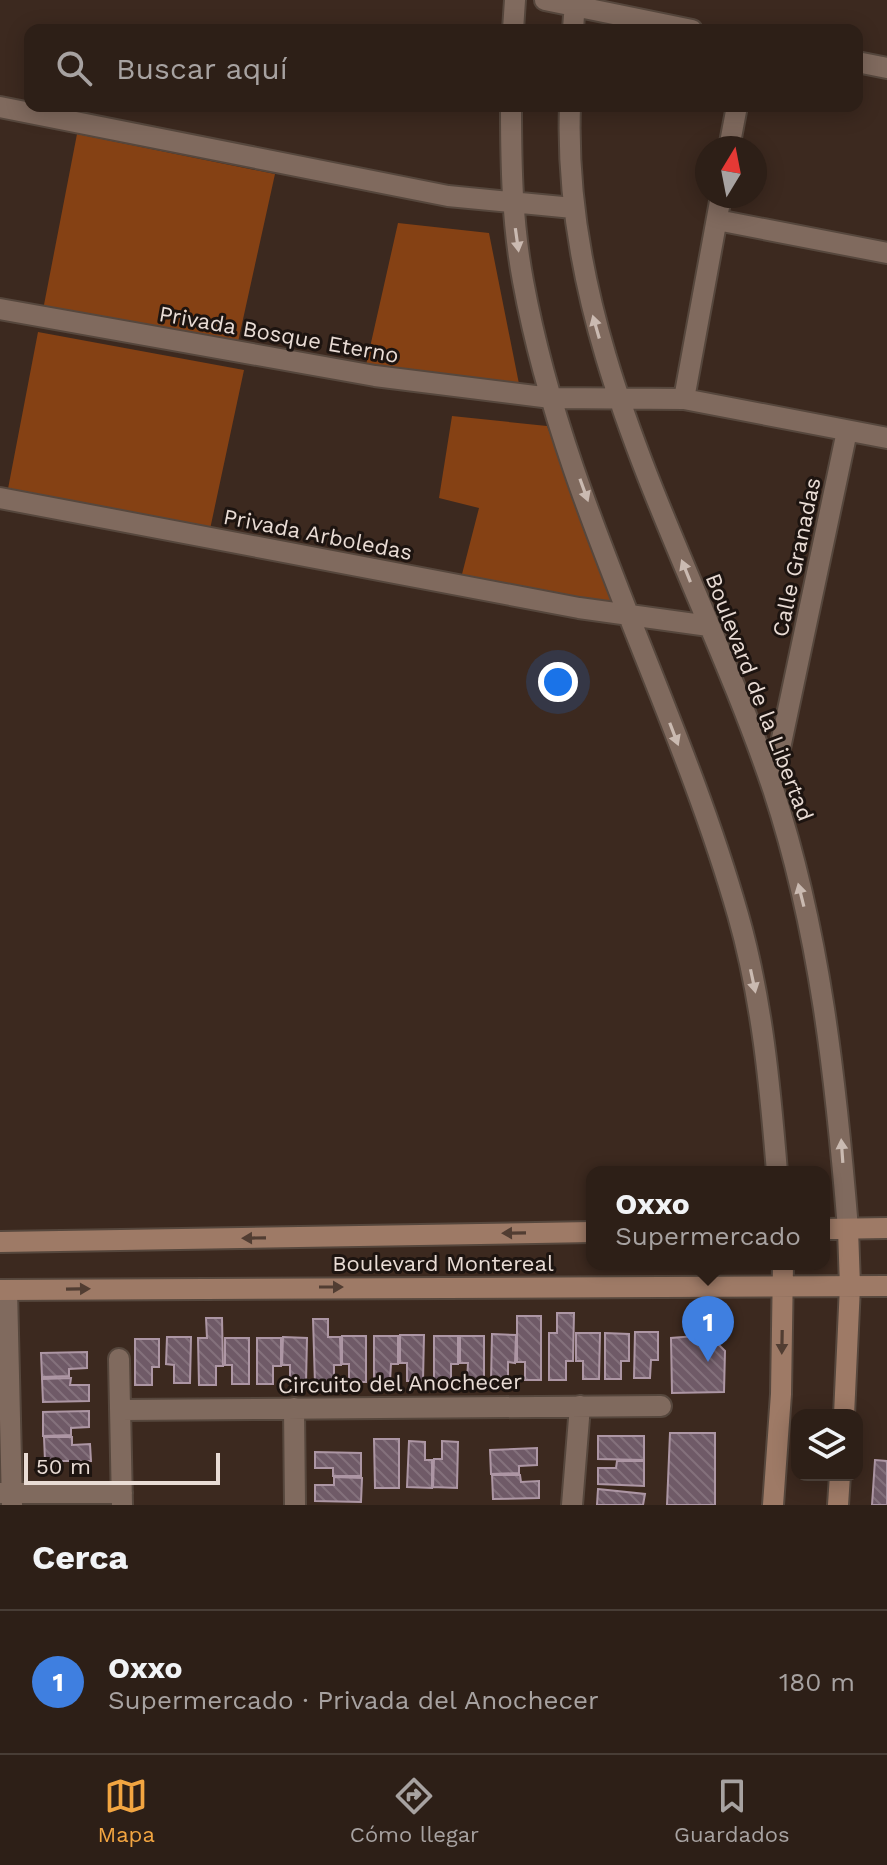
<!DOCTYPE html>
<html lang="es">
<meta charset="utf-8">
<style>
body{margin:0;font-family:"Work Sans",sans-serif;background:#352720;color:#f1f3f6}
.controls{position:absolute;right:24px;bottom:24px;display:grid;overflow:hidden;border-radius:16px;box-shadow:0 4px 20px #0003}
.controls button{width:72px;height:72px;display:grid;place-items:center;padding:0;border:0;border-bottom:2px solid #483d36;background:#2d1f17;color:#f1f3f6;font:40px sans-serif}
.compass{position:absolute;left:695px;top:136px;width:72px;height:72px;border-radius:50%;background:#2d1f17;box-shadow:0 4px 20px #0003;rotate:10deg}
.scale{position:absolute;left:24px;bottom:20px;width:196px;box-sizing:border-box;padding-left:8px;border:4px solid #e9dcd5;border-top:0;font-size:22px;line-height:28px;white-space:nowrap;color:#e9dcd5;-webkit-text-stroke:6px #1d1410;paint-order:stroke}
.you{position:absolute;left:558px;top:682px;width:28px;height:28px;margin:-20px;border:6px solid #fff;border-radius:50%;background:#1a73e8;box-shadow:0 0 0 12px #1a73e833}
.badge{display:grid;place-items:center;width:52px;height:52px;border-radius:50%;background:#f2a541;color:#fff;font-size:26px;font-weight:700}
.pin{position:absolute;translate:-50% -66px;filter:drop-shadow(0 2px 4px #0008)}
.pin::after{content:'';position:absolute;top:42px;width:28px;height:24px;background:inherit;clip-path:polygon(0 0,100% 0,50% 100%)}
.popup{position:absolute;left:586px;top:1166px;width:244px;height:104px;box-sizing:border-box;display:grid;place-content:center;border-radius:16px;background:#2d1f17;filter:drop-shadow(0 2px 6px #0005);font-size:26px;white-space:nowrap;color:#a7a2a1}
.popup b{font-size:30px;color:#f1f3f6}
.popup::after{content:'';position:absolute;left:50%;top:100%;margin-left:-16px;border:16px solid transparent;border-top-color:#2d1f17}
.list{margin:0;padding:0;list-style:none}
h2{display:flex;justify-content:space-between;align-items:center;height:104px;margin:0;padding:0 32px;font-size:34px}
h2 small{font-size:26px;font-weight:400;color:#a7a2a1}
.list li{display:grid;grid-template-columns:52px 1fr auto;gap:24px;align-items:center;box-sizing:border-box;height:144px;padding:0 32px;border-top:2px solid #483d36}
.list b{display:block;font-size:30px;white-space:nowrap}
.list p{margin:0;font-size:26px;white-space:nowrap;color:#a7a2a1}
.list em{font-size:26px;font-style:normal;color:#a7a2a1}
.icon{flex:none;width:44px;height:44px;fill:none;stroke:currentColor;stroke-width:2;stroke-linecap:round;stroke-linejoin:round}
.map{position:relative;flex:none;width:887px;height:1505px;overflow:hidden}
.search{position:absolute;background:#2d1f17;box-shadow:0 4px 20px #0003;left:24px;right:24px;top:24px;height:88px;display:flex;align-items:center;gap:20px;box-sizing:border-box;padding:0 28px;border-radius:16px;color:#a7a2a1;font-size:30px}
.sheet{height:248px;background:#2d1f17}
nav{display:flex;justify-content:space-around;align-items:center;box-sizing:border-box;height:112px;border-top:2px solid #483d36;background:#2d1f17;font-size:22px;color:#a7a2a1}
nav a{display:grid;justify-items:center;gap:4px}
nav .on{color:#f2a541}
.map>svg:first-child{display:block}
.park{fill:#854114}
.building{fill:url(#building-back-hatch);stroke:#ad96a4;stroke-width:2}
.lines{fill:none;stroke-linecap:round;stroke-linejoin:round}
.street-casing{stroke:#56473d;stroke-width:24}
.secondary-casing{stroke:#56473d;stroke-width:24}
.street{stroke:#806a5e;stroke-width:20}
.secondary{stroke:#9e7a66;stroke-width:20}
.oneway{fill:#cabab1}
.oneway2{fill:#513d32}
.labels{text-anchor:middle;stroke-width:6;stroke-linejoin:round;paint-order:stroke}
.street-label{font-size:22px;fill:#e9dcd5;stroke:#1d1410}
</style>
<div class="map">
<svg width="887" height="1505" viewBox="0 0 887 1505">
<defs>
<pattern id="building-back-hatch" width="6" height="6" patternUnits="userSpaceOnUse" patternTransform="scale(2)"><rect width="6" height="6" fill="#6f5a67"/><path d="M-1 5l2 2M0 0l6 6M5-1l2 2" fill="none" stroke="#84717c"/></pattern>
</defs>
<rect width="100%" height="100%" fill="#3c291f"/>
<!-- park -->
<path class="park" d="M77,134L275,174L238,342L43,310Z
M398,223L489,233L520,389L366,365Z
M38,332L244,370L209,534L7,494Z
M452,416L547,426L617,608L460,582L479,508L439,498Z"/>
<!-- building -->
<path class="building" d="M557,1313H574L573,1361H566V1380H549V1333H557Z
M517,1316H541V1380H525V1362H517Z
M206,1318H222L223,1366H216V1385H199L198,1338H207Z
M313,1319H328V1337H340L341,1365H334V1384H315Z
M635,1332H658V1360H651L650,1378H634Z
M576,1333H600L599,1379H583V1361H576Z
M605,1333L629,1334V1361H621V1379H605Z
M492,1334L516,1335L515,1363L508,1362V1381H491Z
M400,1335H424L423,1381H407V1363H400Z
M709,1335L725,1351L724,1392L672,1393L671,1338Z
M342,1336H366V1382H349V1364H342Z
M374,1336H398V1364H391L390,1382H374Z
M434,1336H458V1364H451V1382H434Z
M460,1336H484V1382H467L468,1363H460Z
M167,1337H191L190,1383H174V1365L166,1364Z
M283,1337L307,1338L306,1383H290V1365H282Z
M225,1338H249V1384H232V1365H225Z
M257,1338H281V1366H273V1384H257Z
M135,1339H159V1367H152V1385H135Z
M87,1352V1368L69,1369V1376L42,1377L41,1353Z
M71,1378L70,1385H89V1401L43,1402L42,1379Z
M89,1411V1427L71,1428V1435L43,1436V1412Z
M670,1433H715V1505H667Z
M598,1436H644V1460L598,1459Z
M44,1437H72V1445L90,1444L91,1461H45Z
M374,1439H399V1488H375Z
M409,1441L425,1442V1460H432V1488L407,1487Z
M442,1441L458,1442L457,1488L433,1487L434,1459H442Z
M537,1448V1465L519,1466V1473L491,1474L490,1450Z
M315,1452L361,1453V1476H333V1468H315Z
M875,1460L887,1461V1505H872Z
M617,1461H644V1486L598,1484V1468H616Z
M492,1475H520L521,1482L539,1481V1498L493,1499Z
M334,1477L362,1478L361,1502L315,1501V1485H334Z
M598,1489L645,1494L643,1505H597Z"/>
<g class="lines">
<defs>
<path id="street" d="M545,0L692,30
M513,30L515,0
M573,30L575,0
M857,62L887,68
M511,106C511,165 512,222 523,281C563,501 677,701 738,915C762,999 770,1086 777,1172
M570,106C561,352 697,564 773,789C820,931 836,1081 848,1229
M0,107L448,196L573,208
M729,148L737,106
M717,220L887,253
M0,309L375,376L551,398L684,399L887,438
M684,399L721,196
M0,498L579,608L709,626
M772,786L847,431
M7,1290L12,1505
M119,1359L122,1505
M294,1408L295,1505
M120,1410L661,1406
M0,1493H122
M572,1505L580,1406"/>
<path id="secondary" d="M824,1229L887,1228
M0,1242L592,1232
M0,1290L887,1286
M844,1415L850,1286L848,1229
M773,1505L781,1394L783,1264
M838,1505L840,1475"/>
</defs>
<!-- street casing -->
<use href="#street" class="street-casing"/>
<!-- secondary casing -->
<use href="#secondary" class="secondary-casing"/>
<!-- street -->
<use href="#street" class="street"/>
<!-- secondary -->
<use href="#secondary" class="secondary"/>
</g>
<!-- one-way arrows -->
<defs><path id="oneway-solid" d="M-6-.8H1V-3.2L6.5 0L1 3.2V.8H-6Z" transform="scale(2)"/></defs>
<g class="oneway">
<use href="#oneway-solid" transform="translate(517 240) rotate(82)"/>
<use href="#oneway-solid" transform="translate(596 327) rotate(-106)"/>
<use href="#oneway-solid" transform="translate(584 490) rotate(70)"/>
<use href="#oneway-solid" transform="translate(686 571) rotate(-112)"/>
<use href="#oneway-solid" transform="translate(674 734) rotate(69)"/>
<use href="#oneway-solid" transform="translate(801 895) rotate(-104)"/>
<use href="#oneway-solid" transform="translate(753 981) rotate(78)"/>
<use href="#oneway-solid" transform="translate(842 1151) rotate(-94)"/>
</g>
<g class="oneway2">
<use href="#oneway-solid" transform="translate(514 1233) rotate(179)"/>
<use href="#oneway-solid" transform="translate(254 1238) rotate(179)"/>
<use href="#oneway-solid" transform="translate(331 1287)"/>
<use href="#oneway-solid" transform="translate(78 1289) rotate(-1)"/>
<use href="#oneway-solid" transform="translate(782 1342) rotate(91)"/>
</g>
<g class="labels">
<!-- street labels -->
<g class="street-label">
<text transform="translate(279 334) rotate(10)" y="8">Privada Bosque Eterno</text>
<text transform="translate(318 534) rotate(11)" y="8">Privada Arboledas</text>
<text transform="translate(796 557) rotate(-78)" y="8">Calle Granadas</text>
<text transform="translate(760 697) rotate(69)" y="8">Boulevard de la Libertad</text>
<text x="443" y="1271">Boulevard Montereal</text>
<text transform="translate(400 1383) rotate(-1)" y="8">Circuito del Anochecer</text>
</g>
</g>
</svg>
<div class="controls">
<button><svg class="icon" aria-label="layers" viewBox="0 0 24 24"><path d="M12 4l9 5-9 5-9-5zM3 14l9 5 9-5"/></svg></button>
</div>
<svg class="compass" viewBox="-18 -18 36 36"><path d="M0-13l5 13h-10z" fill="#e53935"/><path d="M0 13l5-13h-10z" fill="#a7a2a1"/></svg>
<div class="scale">50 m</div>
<div class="you"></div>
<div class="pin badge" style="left:708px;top:1362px;background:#3f7fe0">1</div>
<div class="popup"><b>Oxxo</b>Supermercado</div>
<div class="search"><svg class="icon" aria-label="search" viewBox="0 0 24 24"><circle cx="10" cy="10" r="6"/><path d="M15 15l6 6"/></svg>Buscar aquí</div>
</div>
<section class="sheet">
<h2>Cerca<small></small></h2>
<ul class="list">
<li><span class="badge" style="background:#3f7fe0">1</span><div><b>Oxxo</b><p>Supermercado · Privada del Anochecer</p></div><em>180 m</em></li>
</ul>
</section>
<nav>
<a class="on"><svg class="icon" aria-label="map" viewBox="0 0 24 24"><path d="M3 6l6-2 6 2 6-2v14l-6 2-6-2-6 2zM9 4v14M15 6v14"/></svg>Mapa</a>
<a><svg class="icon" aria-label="directions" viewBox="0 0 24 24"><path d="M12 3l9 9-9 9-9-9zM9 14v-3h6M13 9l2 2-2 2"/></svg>Cómo llegar</a>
<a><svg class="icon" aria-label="saved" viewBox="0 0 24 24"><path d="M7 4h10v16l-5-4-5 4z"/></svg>Guardados</a>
</nav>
